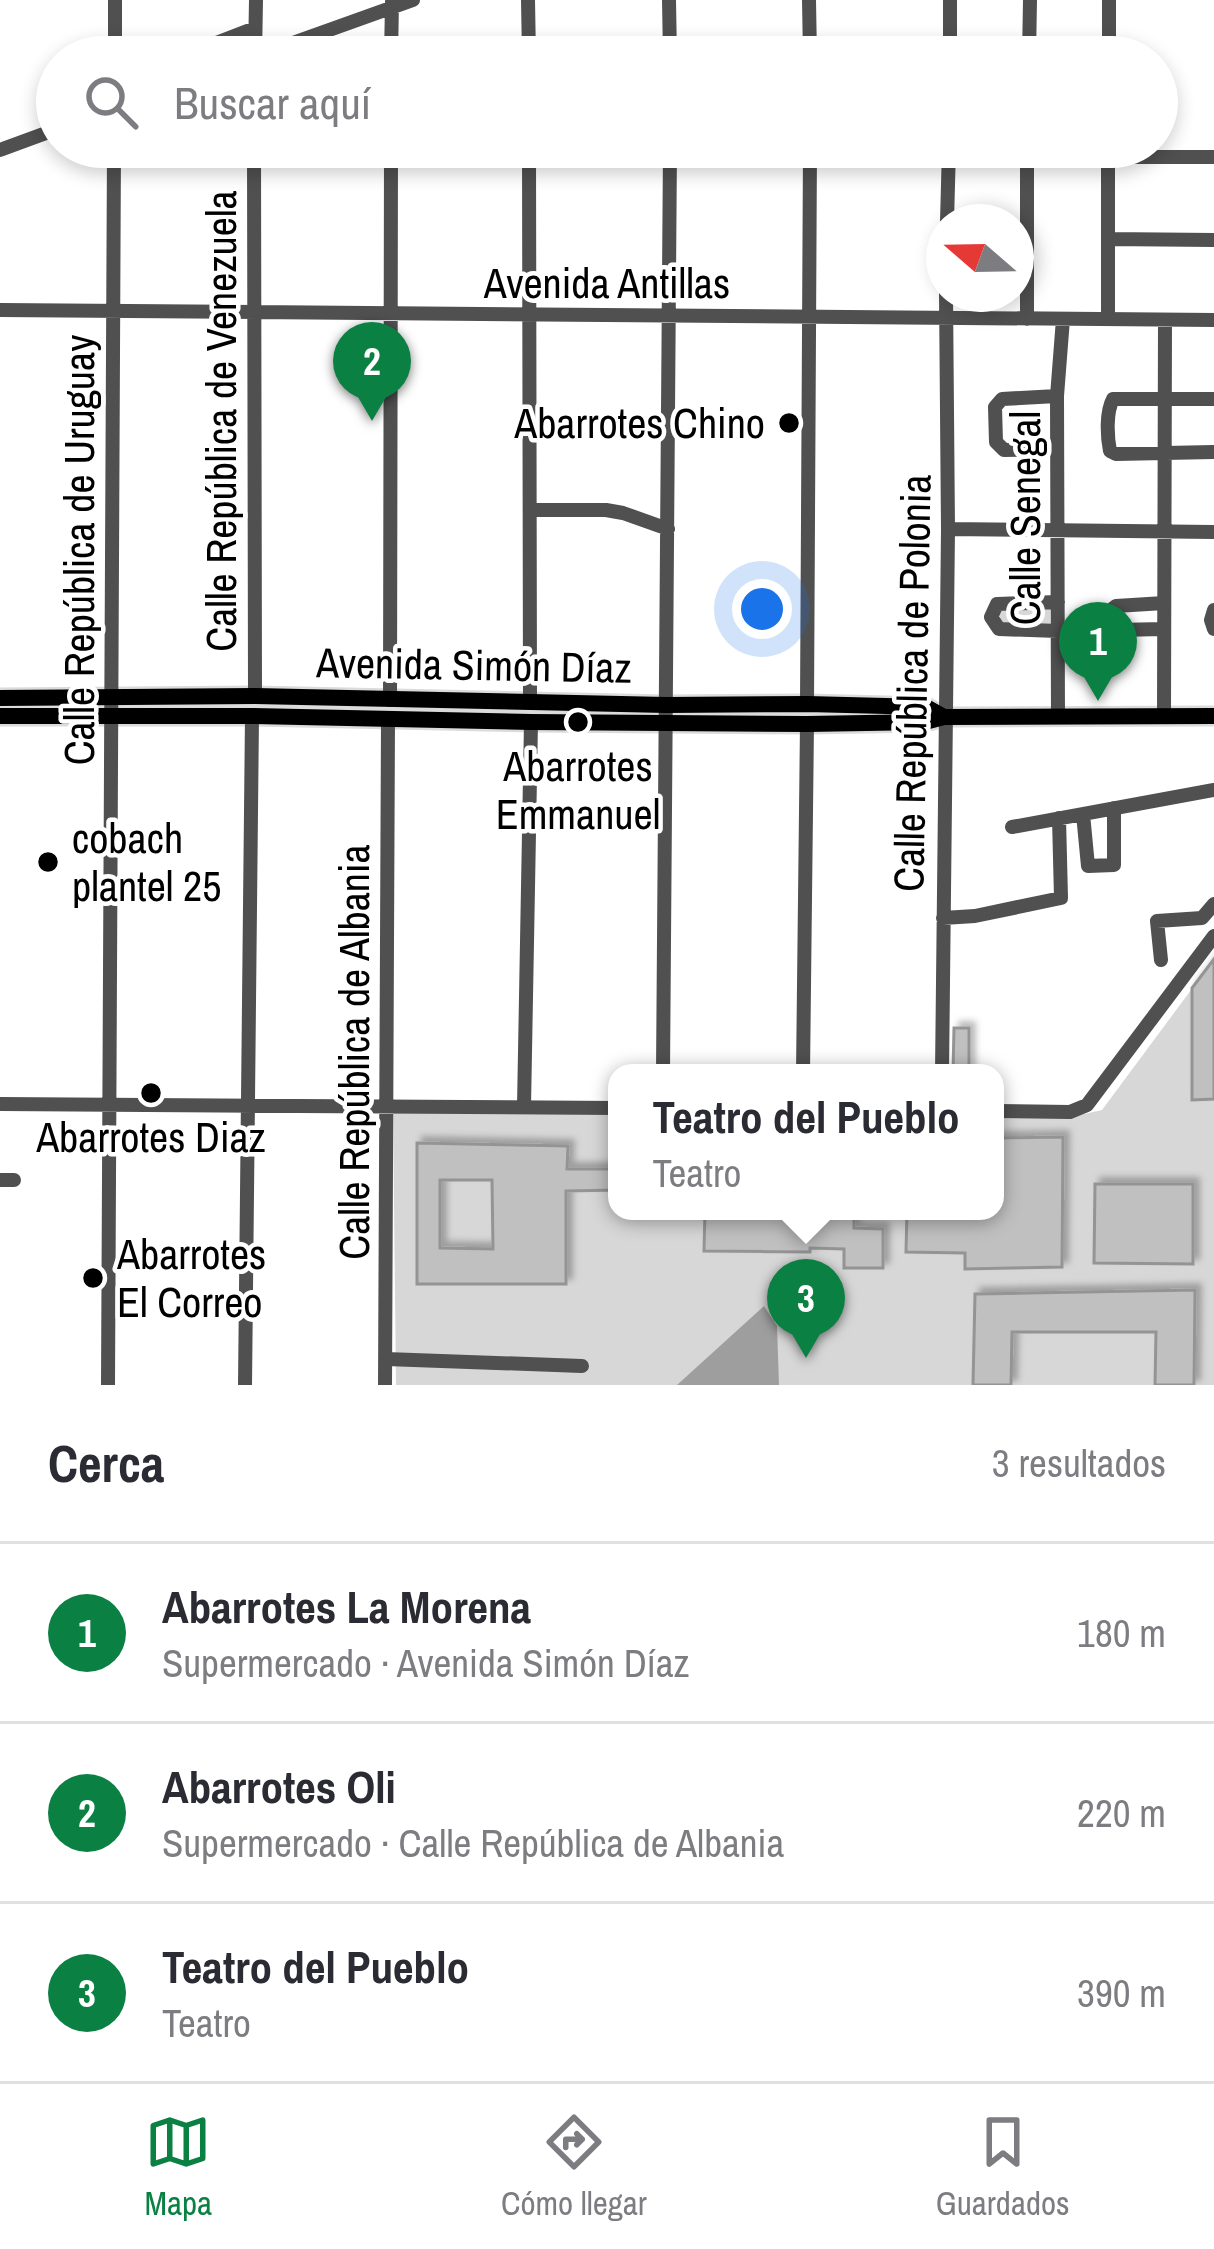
<!DOCTYPE html>
<html lang="es">
<meta charset="utf-8">
<style>
body{margin:0;font-family:"Archivo Narrow",sans-serif;background:#f2f2f3;color:#2b2b33}
.compass{position:absolute;left:926px;top:204px;width:108px;height:108px;border-radius:50%;background:#fff;box-shadow:0 6px 18px #0003;rotate:290deg}
.you{position:absolute;left:762px;top:609px;width:42px;height:42px;margin:-30px;border:9px solid #fff;border-radius:50%;background:#1a73e8;box-shadow:0 0 0 18px #1a73e833}
.badge{display:grid;place-items:center;width:78px;height:78px;border-radius:50%;background:#0b8043;color:#fff;font-size:39px;font-weight:700}
.pin{position:absolute;translate:-50% -99px;filter:drop-shadow(0 3px 6px #0008)}
.pin::after{content:'';position:absolute;top:63px;width:42px;height:36px;background:inherit;clip-path:polygon(0 0,100% 0,50% 100%)}
.popup{position:absolute;left:608px;top:1064px;width:396px;height:156px;box-sizing:border-box;display:grid;place-content:center;border-radius:24px;background:#fff;filter:drop-shadow(0 3px 9px #0005);font-size:39px;white-space:nowrap;color:#7c7c81}
.popup b{font-size:45px;color:#2b2b33}
.popup::after{content:'';position:absolute;left:50%;top:100%;margin-left:-24px;border:24px solid transparent;border-top-color:#fff}
.list{margin:0;padding:0;list-style:none}
h2{display:flex;justify-content:space-between;align-items:center;height:156px;margin:0;padding:0 48px;font-size:51px}
h2 small{font-size:39px;font-weight:400;color:#7c7c81}
.list li{display:grid;grid-template-columns:78px 1fr auto;gap:36px;align-items:center;box-sizing:border-box;height:180px;padding:0 48px;border-top:3px solid #e1e1e2}
.list b{display:block;font-size:45px;white-space:nowrap}
.list p{margin:0;font-size:39px;white-space:nowrap;color:#7c7c81}
.list em{font-size:39px;font-style:normal;color:#7c7c81}
.icon{flex:none;width:66px;height:66px;fill:none;stroke:currentColor;stroke-width:2;stroke-linecap:round;stroke-linejoin:round}
.map{position:relative;flex:none;width:1214px;height:1385px;overflow:hidden}
.search{position:absolute;background:#fff;box-shadow:0 6px 18px #0003;left:36px;right:36px;top:36px;height:132px;display:flex;align-items:center;gap:30px;box-sizing:border-box;padding:0 42px;border-radius:66px;color:#7c7c81;font-size:45px}
.sheet{height:696px;background:#fff}
nav{display:flex;justify-content:space-around;align-items:center;box-sizing:border-box;height:168px;border-top:3px solid #e1e1e2;background:#fff;font-size:33px;color:#7c7c81}
nav a{display:grid;justify-items:center;gap:6px}
nav .on{color:#0b8043}
.map>svg:first-child{display:block}
.green{fill:#d7d7d7}
.water{fill:#9e9e9e}
.building{fill:#c0c0c0;stroke:#949494;stroke-width:3;fill-rule:evenodd;filter:url(#shadow)}
.lines{fill:none;stroke-linecap:round;stroke-linejoin:round}
.major-casing{stroke:#dbdbdb;stroke-width:21}
.minor{stroke:#505050;stroke-width:14}
.major{stroke:#000;stroke-width:16}
.poi-dot{fill:#000;stroke:#fff;stroke-width:4.5}
.labels{text-anchor:middle;stroke-width:9;stroke-linejoin:round;paint-order:stroke}
.street-label{font-size:42px;fill:#000;stroke:#fff}
.poi-label{font-size:42px;fill:#000;stroke:#fff}
</style>
<div class="map">
<svg width="1214" height="1385" viewBox="0 0 1214 1385">
<defs>
<filter id="shadow"><feDropShadow dx="5.5" dy="-5.5" stdDeviation="3" flood-color="#0004"/></filter>
</defs>
<rect width="100%" height="100%" fill="#fff"/>
<!-- green -->
<path class="green" d="M1050,607V626H999L997,609Z
M1214,959V1385H396L393,1112L617,1113V1211H995V1116L1071,1117L1102,1110Z"/>
<!-- water -->
<path class="water" d="M764,1306L777,1326L779,1385H677Z"/>
<!-- building -->
<path class="building" d="M1214,959V1099L1192,1100V988Z
M954,1028H969V1073H953Z
M1063,1137L1062,1267L965,1269V1253L906,1252L907,1211H995V1138Z
M417,1143L568,1146L567,1169H617V1190L566,1191V1284H417ZM440,1180H492L493,1249L440,1248Z
M1095,1184H1193V1264L1094,1263Z
M705,1211H854V1228L883,1229V1268H844V1249L810,1248V1252L704,1251Z
M1195,1290L1194,1385H1155L1156,1332H1012L1011,1385H973L975,1294Z"/>
<g class="lines">
<defs>
<path id="major" d="M0,698L255,696L666,705L807,704L926,707L944,717
M0,716H252L531,722L807,724L925,722L944,717L1214,716"/>
</defs>
<!-- major casing -->
<use href="#major" class="major-casing"/>
<!-- minor -->
<path class="minor" d="M115,0V57
M528,0L529,57
M669,0L670,57
M809,0L810,57
M180,57L255,28
M254,57L413,0
M255,57L256,0
M391,57L392,2
M950,57V0
M1029,57L1030,0
M1109,57V0
M254,147L255,696
M529,147L530,702
M1027,147V319
M0,150L57,129
M949,157H1214
M947,222L949,147
M1108,239L1214,240
M0,310L1214,320
M1108,319V147
M1214,399H1113C1106,412 1107,436 1110,451L1116,454L1214,452
M1057,449L1004,450L996,442L995,407L1002,399L1057,396
M530,510H606L623,513L668,529
M948,529L1214,532
M1058,602L997,604L991,617L999,629L1058,631
M1164,603L1116,606L1111,610L1109,618L1116,630L1164,629
M1214,610L1211,620L1214,629
M390,700L391,147
M807,704L810,147
M1058,716L1057,396L1063,319
M1164,716L1165,320
M1083,814L1088,866L1114,865V808
M1012,827L1214,790
M943,918L975,916L1061,898L1059,818
M1161,960L1157,921L1202,918L1214,904
M663,1073L670,147
M803,1073L807,724
M942,1073L948,529L946,294
M0,1104L617,1108
M524,1107L531,722
M995,1111L1070,1112L1087,1105L1214,936
M0,1180H14
M386,1359L582,1366
M108,1385L114,147
M245,1385L252,716
M385,1385L388,720"/>
<!-- major -->
<use href="#major" class="major"/>
</g>
<!-- markers -->
<g class="poi-dot">
<circle cx="789" cy="423" r="12"/>
<circle cx="578" cy="722" r="12"/>
<circle cx="48" cy="862" r="12"/>
<circle cx="151" cy="1093" r="12"/>
<circle cx="93" cy="1278" r="12"/>
</g>
<g class="labels">
<!-- street labels -->
<g class="street-label">
<text x="607" y="298">Avenida Antillas</text>
<text transform="translate(221 421) rotate(-90)" y="15">Calle República de Venezuela</text>
<text transform="translate(1025 518) rotate(-90)" y="15">Calle Senegal</text>
<text transform="translate(79 550) rotate(-90)" y="15">Calle República de Uruguay</text>
<text transform="translate(474 665) rotate(1)" y="15">Avenida Simón Díaz</text>
<text transform="translate(912 683) rotate(-89)" y="15">Calle República de Polonia</text>
<text transform="translate(354 1052) rotate(-90)" y="15">Calle República de Albania</text>
</g>
<!-- poi labels -->
<g class="poi-label">
<text x="765" y="438" text-anchor="end">Abarrotes Chino</text>
<text x="578" y="781">Abarrotes<tspan x="578" dy="48">Emmanuel</tspan></text>
<text x="72" y="853" text-anchor="start">cobach<tspan x="72" dy="48">plantel 25</tspan></text>
<text x="151" y="1152">Abarrotes Diaz</text>
<text x="117" y="1269" text-anchor="start">Abarrotes<tspan x="117" dy="48">El Correo</tspan></text>
</g>
</g>
</svg>
<svg class="compass" viewBox="-18 -18 36 36"><path d="M0-13l5 13h-10z" fill="#e53935"/><path d="M0 13l5-13h-10z" fill="#7c7c81"/></svg>
<div class="you"></div>
<div class="pin badge" style="left:1098px;top:701px">1</div>
<div class="pin badge" style="left:372px;top:421px">2</div>
<div class="pin badge" style="left:806px;top:1358px">3</div>
<div class="popup"><b>Teatro del Pueblo</b>Teatro</div>
<div class="search"><svg class="icon" aria-label="search" viewBox="0 0 24 24"><circle cx="10" cy="10" r="6"/><path d="M15 15l6 6"/></svg>Buscar aquí</div>
</div>
<section class="sheet">
<h2>Cerca<small>3 resultados</small></h2>
<ul class="list">
<li><span class="badge">1</span><div><b>Abarrotes La Morena</b><p>Supermercado · Avenida Simón Díaz</p></div><em>180 m</em></li>
<li><span class="badge">2</span><div><b>Abarrotes Oli</b><p>Supermercado · Calle República de Albania</p></div><em>220 m</em></li>
<li><span class="badge">3</span><div><b>Teatro del Pueblo</b><p>Teatro</p></div><em>390 m</em></li>
</ul>
</section>
<nav>
<a class="on"><svg class="icon" aria-label="map" viewBox="0 0 24 24"><path d="M3 6l6-2 6 2 6-2v14l-6 2-6-2-6 2zM9 4v14M15 6v14"/></svg>Mapa</a>
<a><svg class="icon" aria-label="directions" viewBox="0 0 24 24"><path d="M12 3l9 9-9 9-9-9zM9 14v-3h6M13 9l2 2-2 2"/></svg>Cómo llegar</a>
<a><svg class="icon" aria-label="saved" viewBox="0 0 24 24"><path d="M7 4h10v16l-5-4-5 4z"/></svg>Guardados</a>
</nav>
